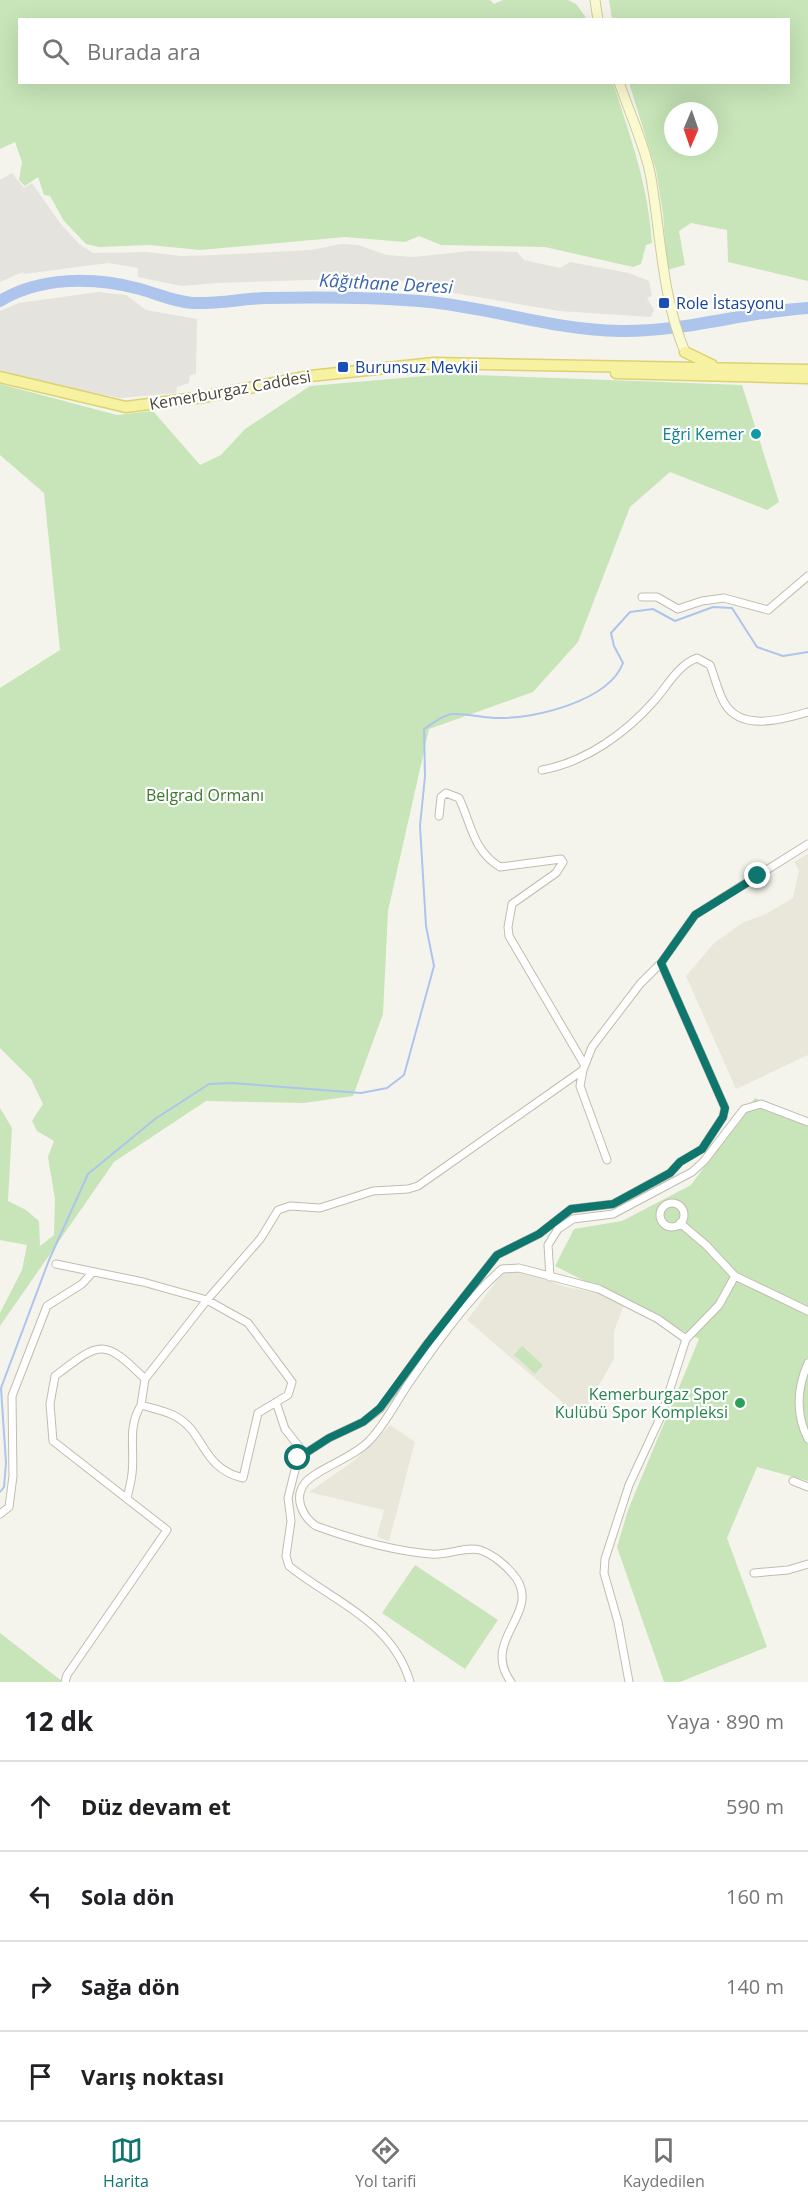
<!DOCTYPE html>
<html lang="tr">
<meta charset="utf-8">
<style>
body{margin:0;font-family:"Open Sans",sans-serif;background:#f6f6f6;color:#202124}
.compass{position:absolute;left:664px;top:102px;width:54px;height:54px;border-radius:50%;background:#fff;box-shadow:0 6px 24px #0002;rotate:182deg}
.stop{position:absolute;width:18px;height:18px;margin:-14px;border:4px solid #0f766e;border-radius:50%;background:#fff}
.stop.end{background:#0f766e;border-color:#fff;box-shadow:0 2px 6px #0008}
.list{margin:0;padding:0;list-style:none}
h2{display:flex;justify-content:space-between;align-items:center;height:78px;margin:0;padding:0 24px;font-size:26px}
h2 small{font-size:20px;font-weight:400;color:#757577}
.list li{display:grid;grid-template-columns:39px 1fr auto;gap:18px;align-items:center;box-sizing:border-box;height:90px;padding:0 24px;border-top:2px solid #e0e0e0}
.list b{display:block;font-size:22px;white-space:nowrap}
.list em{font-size:20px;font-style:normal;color:#757577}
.icon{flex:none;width:33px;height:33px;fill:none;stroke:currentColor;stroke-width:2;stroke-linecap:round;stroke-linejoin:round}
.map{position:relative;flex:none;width:808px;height:1682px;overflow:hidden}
.search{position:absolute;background:#fff;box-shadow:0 6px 24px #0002;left:18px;right:18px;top:18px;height:66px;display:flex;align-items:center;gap:15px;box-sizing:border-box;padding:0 21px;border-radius:0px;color:#757577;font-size:22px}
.sheet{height:438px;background:#fff}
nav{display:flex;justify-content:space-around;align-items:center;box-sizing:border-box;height:84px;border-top:2px solid #e0e0e0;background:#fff;font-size:16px;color:#757577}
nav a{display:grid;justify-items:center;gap:3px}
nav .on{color:#0f766e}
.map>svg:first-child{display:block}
.residential{fill:#e8e7da}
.industrial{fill:#e4e3dd}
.green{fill:#c7e5b8;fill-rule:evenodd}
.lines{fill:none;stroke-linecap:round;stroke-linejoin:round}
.stream{stroke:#adc5ec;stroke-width:2}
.river{stroke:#adc5ec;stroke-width:12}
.street-casing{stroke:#c0bdaf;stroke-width:9}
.secondary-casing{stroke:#cecb9d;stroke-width:11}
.primary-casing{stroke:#dcd272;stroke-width:13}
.street{stroke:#fff;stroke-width:7}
.secondary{stroke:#fbf9cf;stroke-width:9}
.primary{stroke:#f7f1a2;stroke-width:10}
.route{stroke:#0f766e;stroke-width:8}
.transit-dot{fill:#1a4fb4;stroke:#fff;stroke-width:2}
.culture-dot{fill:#0f9aa8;stroke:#fff;stroke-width:2}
.leisure-dot{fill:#2e9e5b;stroke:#fff;stroke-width:2}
.labels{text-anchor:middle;stroke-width:4.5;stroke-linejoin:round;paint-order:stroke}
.transit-label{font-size:16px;fill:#164399;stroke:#fff;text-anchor:start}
.street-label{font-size:16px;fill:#49463a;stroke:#fff}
.culture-label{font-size:16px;fill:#0d838f;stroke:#fff;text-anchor:end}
.park-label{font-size:16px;fill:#3c7730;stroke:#fff}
.leisure-label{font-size:16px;fill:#27864d;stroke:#fff;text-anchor:end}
.water-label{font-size:18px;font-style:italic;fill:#3a64ad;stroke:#fff}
</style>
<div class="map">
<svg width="808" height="1682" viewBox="0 0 808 1682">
<rect width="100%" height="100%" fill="#f5f4ec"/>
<!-- residential -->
<path class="residential" d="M808,854V1055L736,1089L686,976L715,942L744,922L766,914L793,898L799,870L794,862Z
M520,1271L566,1287L599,1293L624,1305L614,1331V1359L579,1420L559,1399L467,1320L502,1274Z
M390,1425L415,1442L389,1541L377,1537L384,1510L309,1492L355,1460Z"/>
<!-- industrial -->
<path class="industrial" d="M12,173L24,188L32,183L60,223L79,244L93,253L147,252L180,256L216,255L311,250L341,244L358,245L387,255L414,257L470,251L517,252L524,260L560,268L570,262L629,273L649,281L652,296L647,298L654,310L651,317L559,311L442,291L407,281L369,278L218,283L181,286L138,277V268L108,263L24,274L23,272L0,282V180Z
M98,292L126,295L146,310L197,319L196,374L190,375L189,383L177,387L176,393L121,398L49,385L0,370V311L19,303Z"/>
<!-- green -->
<path class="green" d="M0,0H490L494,4L503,0H568L576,4L587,19L20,20V82L613,83C631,139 648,184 652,243L646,245L641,264L633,267L545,247L441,245L419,236L405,242L345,237L200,250L149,245L99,247L86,244L64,221L50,196L44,195L38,177L25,186L19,180L22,162L15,142L0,149Z
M609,0H808V281L728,262L727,230L691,223L679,231L685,265L667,270L663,214L656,170L629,83L788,82V20L612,19ZM673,111H709V147H673Z
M448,374L742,385L779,502L767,510L670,472L630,507L578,642L533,692L429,729L388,911L383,1014L353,1096L304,1103L206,1101L114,1162L0,1326V1313L22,1270L27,1245L0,1240V1108L12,1128L8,1201L26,1210L39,1221L40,1246L54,1235L55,1199L48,1157L54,1141L37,1131L32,1121L43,1104L31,1079L0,1048V688L60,650L44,493L0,455V384L117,415L153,411L200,465L221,455L245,429L310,386Z
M755,1098L808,1123V1481L757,1467L727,1538L767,1647L680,1682H664L617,1547L628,1510L699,1339L555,1266L574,1229L622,1221L691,1185Z
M522,1346L543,1365L535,1374L514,1355Z
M415,1565L498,1620L465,1669L382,1613Z
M0,1633L63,1682H0Z"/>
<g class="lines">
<!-- stream -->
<path class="stream" d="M0,1492L4,1487L6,1463L1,1388L49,1260L88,1174L155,1119L209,1084L232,1083L361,1093L387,1088L404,1075L434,966L426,926L420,826L425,776L424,729C432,724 444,714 452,714C467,713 483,718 498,718C534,719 609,701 623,663L614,646L611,633L630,612L653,609L675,621L713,607L732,608L757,647L783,656L808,652"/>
<!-- river -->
<path class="river" d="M0,301C41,276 95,277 140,289C158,294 174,302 193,303C217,304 241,299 265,298C316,297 368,297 419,301C487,306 551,330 620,331C684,332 744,312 808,308"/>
<defs>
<path id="street" d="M642,597H657L678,609L702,601L724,598L768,610L808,576
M542,770C586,762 626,733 655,700C668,685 678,665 697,658L710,665C715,677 718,693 725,704C742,732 784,719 808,712
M439,816L441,797L446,793L459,798C471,823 473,851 500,867L561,859L563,862L556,873L512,904L508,927L509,936L584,1064
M583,1070L580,1086L607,1160
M660 1215a12 12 0 1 1 24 0a12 12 0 1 1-24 0Z
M680,1223L706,1245L735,1276L808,1311
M56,1264L143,1282L207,1300L248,1323L292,1382L288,1395L258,1413L243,1478C200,1468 206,1431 173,1415C163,1410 151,1408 141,1405C127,1428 135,1449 132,1474C131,1482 129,1490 127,1498
M550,1277L548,1245L558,1229L573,1219L613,1214L692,1172L704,1161L744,1109L761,1104L808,1122
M808,1363C797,1388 795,1413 808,1439
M276,1402L285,1429L304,1453
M141,1405L145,1379L207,1300L261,1238L278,1210L290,1206L320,1208L373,1191L408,1189L418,1186L583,1070L592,1047L640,984L661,963L695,915L808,844
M793,1481L808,1487
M0,1514L9,1507L13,1476L12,1396L47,1306L82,1284L92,1273
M754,1573L788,1570L808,1564
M65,1682L67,1675L167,1530L53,1441L50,1404L55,1376C100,1342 103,1337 145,1379
M410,1682C392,1621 334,1602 289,1566L286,1556L291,1521L288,1498L298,1458L329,1438L363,1422L380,1409L427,1344L497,1255L539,1234L571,1209L613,1204L670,1173L680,1162L702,1149L723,1117L725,1108L661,963
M511,1682C480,1640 541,1614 516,1578C508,1567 493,1554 480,1550C466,1546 446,1556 431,1554C392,1551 352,1539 316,1526C303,1517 293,1498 305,1483C315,1470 355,1457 370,1440C386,1423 396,1402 409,1383C432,1349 471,1295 502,1269L519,1268L599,1289L658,1319L686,1339
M629,1682L618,1622L604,1573L605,1559L629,1485L662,1414L686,1339L719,1305L735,1276"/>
<path id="secondary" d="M595,0L598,20
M619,82C629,112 646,148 651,178C661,237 662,297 685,352"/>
<path id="primary" d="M685,352L712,365
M616,373L808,378
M0,377L126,407L203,397L310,376L434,363L808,370"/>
</defs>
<!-- street casing -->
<use href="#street" class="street-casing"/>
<!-- secondary casing -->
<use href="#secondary" class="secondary-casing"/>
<!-- primary casing -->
<use href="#primary" class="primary-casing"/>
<!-- street -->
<use href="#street" class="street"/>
<!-- secondary -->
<use href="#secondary" class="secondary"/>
<!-- primary -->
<use href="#primary" class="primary"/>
</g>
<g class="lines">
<!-- route -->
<path class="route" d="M298,1458L329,1438L363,1422L380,1408L427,1344L497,1255L539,1234L571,1209L613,1204L670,1173L680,1162L702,1149L723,1117L725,1108L661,963L695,915L758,876"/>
</g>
<!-- markers -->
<g class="transit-dot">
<rect x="658" y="297" width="12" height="12" rx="3"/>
<rect x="337" y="361" width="12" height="12" rx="3"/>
</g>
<circle class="culture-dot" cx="756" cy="434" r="6"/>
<circle class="leisure-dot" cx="740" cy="1403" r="6"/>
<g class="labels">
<!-- transit labels -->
<g class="transit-label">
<text x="676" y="309">Role İstasyonu</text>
<text x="355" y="373">Burunsuz Mevkii</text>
</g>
<!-- street labels -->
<g class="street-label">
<text transform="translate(230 390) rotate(-10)" y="6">Kemerburgaz Caddesi</text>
</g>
<!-- culture labels -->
<g class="culture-label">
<text x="744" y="440">Eğri Kemer</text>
</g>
<!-- park labels -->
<g class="park-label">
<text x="205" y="801">Belgrad Ormanı</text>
</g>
<!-- leisure labels -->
<g class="leisure-label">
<text x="728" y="1400">Kemerburgaz Spor<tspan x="728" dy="18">Kulübü Spor Kompleksi</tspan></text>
</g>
<!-- water labels -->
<g class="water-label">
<text transform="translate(386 284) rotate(3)" y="6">Kâğıthane Deresi</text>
</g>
</g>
</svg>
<svg class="compass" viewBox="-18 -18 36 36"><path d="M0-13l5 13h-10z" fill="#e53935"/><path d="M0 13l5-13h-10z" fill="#757577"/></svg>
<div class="stop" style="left:298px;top:1458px"></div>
<div class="stop end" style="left:758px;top:876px"></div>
<div class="search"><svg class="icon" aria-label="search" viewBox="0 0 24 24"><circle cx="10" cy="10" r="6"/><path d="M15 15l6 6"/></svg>Burada ara</div>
</div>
<section class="sheet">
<h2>12 dk<small>Yaya · 890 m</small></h2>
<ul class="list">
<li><svg class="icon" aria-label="ahead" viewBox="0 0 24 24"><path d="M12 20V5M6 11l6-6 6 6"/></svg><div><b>Düz devam et</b></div><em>590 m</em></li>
<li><svg class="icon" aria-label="left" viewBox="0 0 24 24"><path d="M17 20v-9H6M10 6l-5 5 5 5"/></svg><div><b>Sola dön</b></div><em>160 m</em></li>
<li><svg class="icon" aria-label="right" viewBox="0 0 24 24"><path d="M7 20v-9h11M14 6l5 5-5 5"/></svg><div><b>Sağa dön</b></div><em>140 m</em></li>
<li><svg class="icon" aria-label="arrive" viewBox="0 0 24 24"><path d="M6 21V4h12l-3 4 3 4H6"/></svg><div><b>Varış noktası</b></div></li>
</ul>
</section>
<nav>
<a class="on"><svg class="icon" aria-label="map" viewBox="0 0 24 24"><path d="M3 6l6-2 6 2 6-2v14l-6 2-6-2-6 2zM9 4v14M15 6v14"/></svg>Harita</a>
<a><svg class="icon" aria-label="directions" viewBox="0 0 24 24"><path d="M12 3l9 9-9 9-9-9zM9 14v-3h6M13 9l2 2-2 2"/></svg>Yol tarifi</a>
<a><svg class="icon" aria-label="saved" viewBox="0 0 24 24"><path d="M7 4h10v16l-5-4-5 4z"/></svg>Kaydedilen</a>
</nav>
